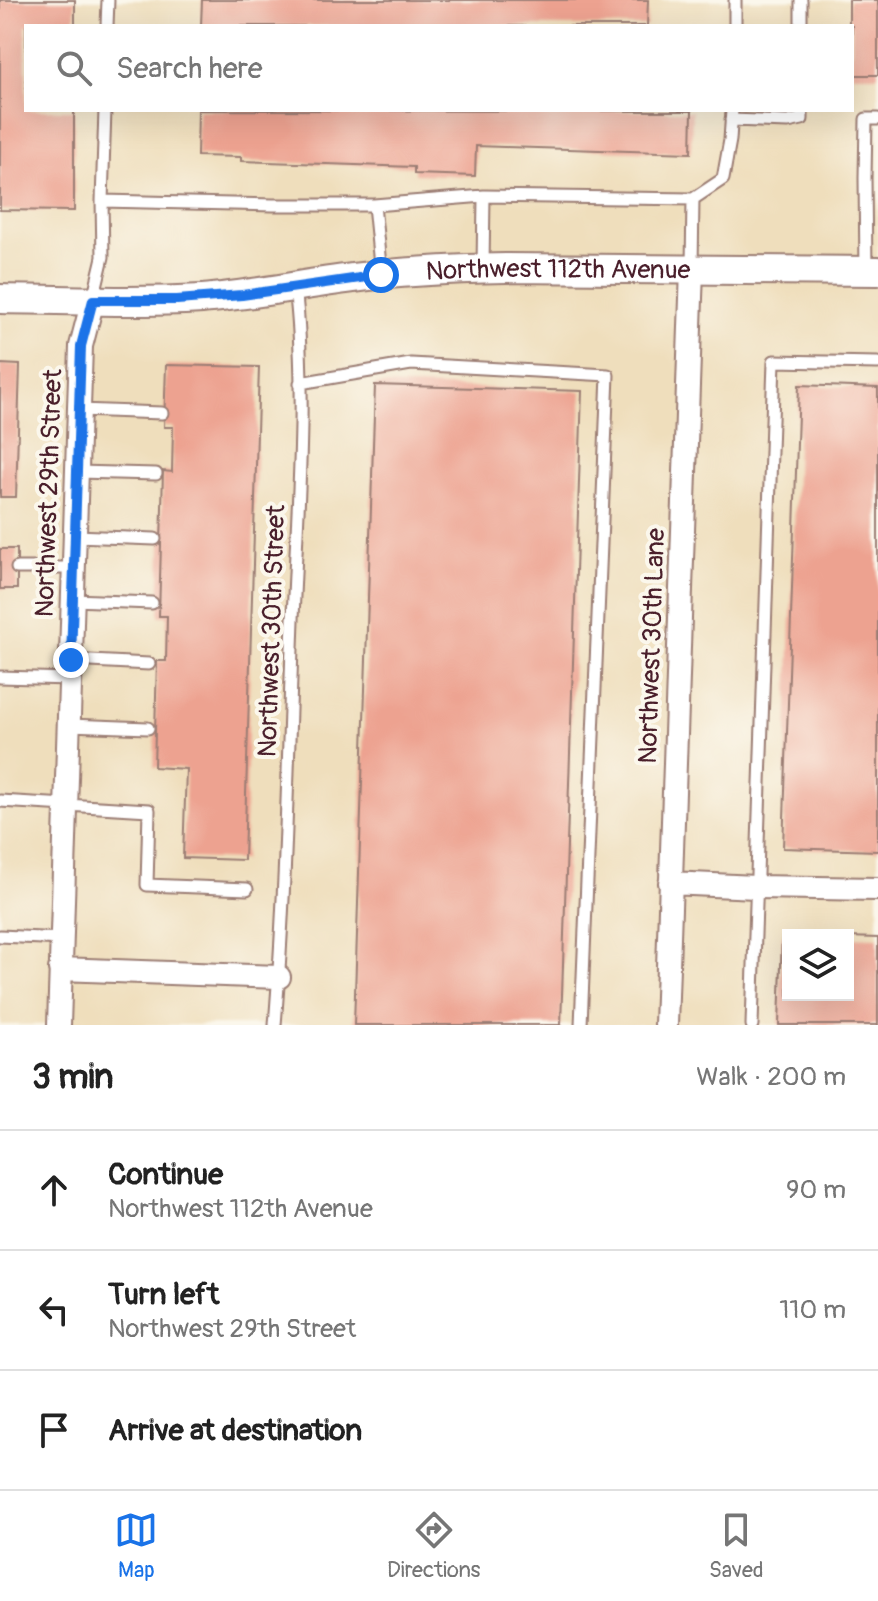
<!DOCTYPE html>
<meta charset="utf-8">
<style>
body{margin:0;font-family:Pangolin,sans-serif;background:#f6f6f6;color:#222}
.controls{position:absolute;right:24px;bottom:24px;display:grid;overflow:hidden;border-radius:0px;box-shadow:0 8px 32px #0002}
.controls button{width:72px;height:72px;display:grid;place-items:center;padding:0;border:0;border-bottom:2px solid #e0e0e0;background:#fff;color:#222;font:40px sans-serif}
.stop{position:absolute;width:24px;height:24px;margin:-18px;border:6px solid #1a73e8;border-radius:50%;background:#fff}
.stop.end{background:#1a73e8;border-color:#fff;box-shadow:0 2px 8px #0008}
.list{margin:0;padding:0;list-style:none}
h2{display:flex;justify-content:space-between;align-items:center;height:104px;margin:0;padding:0 32px;font-size:34px}
h2 small{font-size:26px;font-weight:400;color:#767676}
.list li{display:grid;grid-template-columns:52px 1fr auto;gap:24px;align-items:center;box-sizing:border-box;height:120px;padding:0 32px;border-top:2px solid #e0e0e0}
.list b{display:block;font-size:30px;white-space:nowrap}
.list p{margin:0;font-size:26px;white-space:nowrap;color:#767676}
.list em{font-size:26px;font-style:normal;color:#767676}
.icon{flex:none;width:44px;height:44px;fill:none;stroke:currentColor;stroke-width:2;stroke-linecap:round;stroke-linejoin:round}
.map{position:relative;flex:none;width:878px;height:1025px;overflow:hidden}
.search{position:absolute;background:#fff;box-shadow:0 8px 32px #0002;left:24px;right:24px;top:24px;height:88px;display:flex;align-items:center;gap:20px;box-sizing:border-box;padding:0 28px;border-radius:0px;color:#767676;font-size:30px}
.sheet{height:464px;background:#fff}
nav{display:flex;justify-content:space-around;align-items:center;box-sizing:border-box;height:112px;border-top:2px solid #e0e0e0;background:#fff;font-size:22px;color:#767676}
nav a{display:grid;justify-items:center;gap:4px}
nav .on{color:#1a73e8}
.map>svg:first-child{display:block}
.building{fill:#eda290}
.lines{fill:none;stroke-linecap:round;stroke-linejoin:round}
.service-casing{stroke:#9c7e74;stroke-width:15}
.minor-casing{stroke:#9c7e74;stroke-width:26}
.tertiary-casing{stroke:#9c7e74;stroke-width:32}
.service{stroke:#fff;stroke-width:11}
.minor{stroke:#fff;stroke-width:22}
.tertiary{stroke:#fff;stroke-width:28}
.route{stroke:#1a73e8;stroke-width:10}
.labels{text-anchor:middle;stroke-width:8;stroke-linejoin:round;paint-order:stroke}
.street-label{font-size:26px;fill:#4a1f2b;stroke:#fbf7ec}
</style>
<div class="map">
<svg width="878" height="1025" viewBox="0 0 878 1025">
<rect width="100%" height="100%" fill="#fbf7ec"/>
<filter id="ink" filterUnits="userSpaceOnUse"><feTurbulence type="fractalNoise" baseFrequency=".0125" numOctaves="2"/><feDisplacementMap in="SourceGraphic" scale="16" xChannelSelector="R" yChannelSelector="G"/><feConvolveMatrix kernelMatrix="1 2 1 2 8 2 1 2 1" color-interpolation-filters="sRGB"/></filter>
<filter id="wash" filterUnits="userSpaceOnUse"><feTurbulence type="fractalNoise" baseFrequency=".006" numOctaves="4" result="noise"/><feDisplacementMap in="SourceGraphic" scale="32" xChannelSelector="R" yChannelSelector="G"/><feGaussianBlur stdDeviation="1.8" result="paint"/><feColorMatrix in="noise" values="0 0 0 0 0 0 0 0 0 0 0 0 0 0 0 0 0 1.4 0 .05"/><feComposite in="paint" operator="in"/></filter>
<g filter="url(#wash)">
<rect width="100%" height="100%" fill="#efdebc"/>
<g id="blocks">
<!-- building -->
<path class="building" d="M0,0H75V26H26V110H74V211L0,210Z
M202,0H648L647,26H201Z
M849,0H878V75H852V26H849Z
M198,110L692,111L691,153L476,146L475,176L414,174V167L241,161V157L197,156Z
M0,364L20,365L16,497H0Z
M166,365L259,367L244,860L183,858L186,769L154,767L157,661H166L167,616H159L163,471L172,472L173,427H164Z
M375,385L582,391L561,1025H354Z
M799,385L878,388V851L783,848Z
M0,549H17V589H0Z
M782,935H788V995H848V937L878,938V1025H779Z"/>
</g>
</g>
<g filter="url(#ink)">
<use href="#blocks" fill-opacity="0" stroke="#9c7e74" stroke-width="2"/>
<g class="lines">
<defs>
<path id="service" d="M735,0V26
M107,26L108,0
M801,26V0
M731,120L788,122L802,119V110
M693,199L723,179L730,140L732,110
M102,201L273,205H374L381,275
M374,205L484,196L693,199L692,267
M483,268L484,196
M866,271L865,178L866,119H878
M93,299L103,257L102,201L105,110
M300,383L411,364L608,375L581,1025
M79,410L162,413
M77,472L156,474
M75,536L155,539
M17,568H74
M73,600L152,603
M71,660L149,664
M0,677L70,679
M69,725L148,728
M0,801L149,810L147,885L247,889
M0,936L62,939
M275,1025C286,890 288,755 293,620C297,510 308,397 295,287
M752,1025L774,361L878,363"/>
<path id="minor" d="M670,883L756,887L878,889
M60,969L279,977
M59,1025L81,346L93,300
M666,1025L692,269"/>
<g id="tertiary">
<path id="s1" d="M0,299C67,300 135,303 202,299C253,295 303,284 353,278C404,271 455,269 506,268L878,271"/>
</g>
</defs>
<!-- service casing -->
<use href="#service" class="service-casing"/>
<!-- minor casing -->
<use href="#minor" class="minor-casing"/>
<!-- tertiary casing -->
<use href="#tertiary" class="tertiary-casing"/>
<!-- service -->
<use href="#service" class="service"/>
<!-- minor -->
<use href="#minor" class="minor"/>
<!-- tertiary -->
<use href="#tertiary" class="tertiary"/>
</g>
</g>
<g class="lines" filter="url(#ink)">
<!-- route -->
<path class="route" d="M71,660L81,346L93,300H177L242,295L381,275"/>
</g>
<g class="labels">
<!-- street labels -->
<g class="street-label">
<text dy="9" stroke="none"><textPath href="#s1" startOffset="560">Northwest 112th Avenue</textPath></text>
<text transform="translate(48 493) rotate(-88)" y="9">Northwest 29th Street</text>
<text transform="translate(271 631) rotate(-88)" y="9">Northwest 30th Street</text>
<text transform="translate(651 646) rotate(-88)" y="9">Northwest 30th Lane</text>
</g>
</g>
</svg>
<div class="controls">
<button><svg class="icon" aria-label="layers" viewBox="0 0 24 24"><path d="M12 4l9 5-9 5-9-5zM3 14l9 5 9-5"/></svg></button>
</div>
<div class="stop" style="left:381px;top:275px"></div>
<div class="stop end" style="left:71px;top:660px"></div>
<div class="search"><svg class="icon" aria-label="search" viewBox="0 0 24 24"><circle cx="10" cy="10" r="6"/><path d="M15 15l6 6"/></svg>Search here</div>
</div>
<section class="sheet">
<h2>3 min<small>Walk · 200 m</small></h2>
<ul class="list">
<li><svg class="icon" aria-label="ahead" viewBox="0 0 24 24"><path d="M12 20V5M6 11l6-6 6 6"/></svg><div><b>Continue</b><p>Northwest 112th Avenue</p></div><em>90 m</em></li>
<li><svg class="icon" aria-label="left" viewBox="0 0 24 24"><path d="M17 20v-9H6M10 6l-5 5 5 5"/></svg><div><b>Turn left</b><p>Northwest 29th Street</p></div><em>110 m</em></li>
<li><svg class="icon" aria-label="arrive" viewBox="0 0 24 24"><path d="M6 21V4h12l-3 4 3 4H6"/></svg><div><b>Arrive at destination</b></div></li>
</ul>
</section>
<nav>
<a class="on"><svg class="icon" aria-label="map" viewBox="0 0 24 24"><path d="M3 6l6-2 6 2 6-2v14l-6 2-6-2-6 2zM9 4v14M15 6v14"/></svg>Map</a>
<a><svg class="icon" aria-label="directions" viewBox="0 0 24 24"><path d="M12 3l9 9-9 9-9-9zM9 14v-3h6M13 9l2 2-2 2"/></svg>Directions</a>
<a><svg class="icon" aria-label="saved" viewBox="0 0 24 24"><path d="M7 4h10v16l-5-4-5 4z"/></svg>Saved</a>
</nav>
